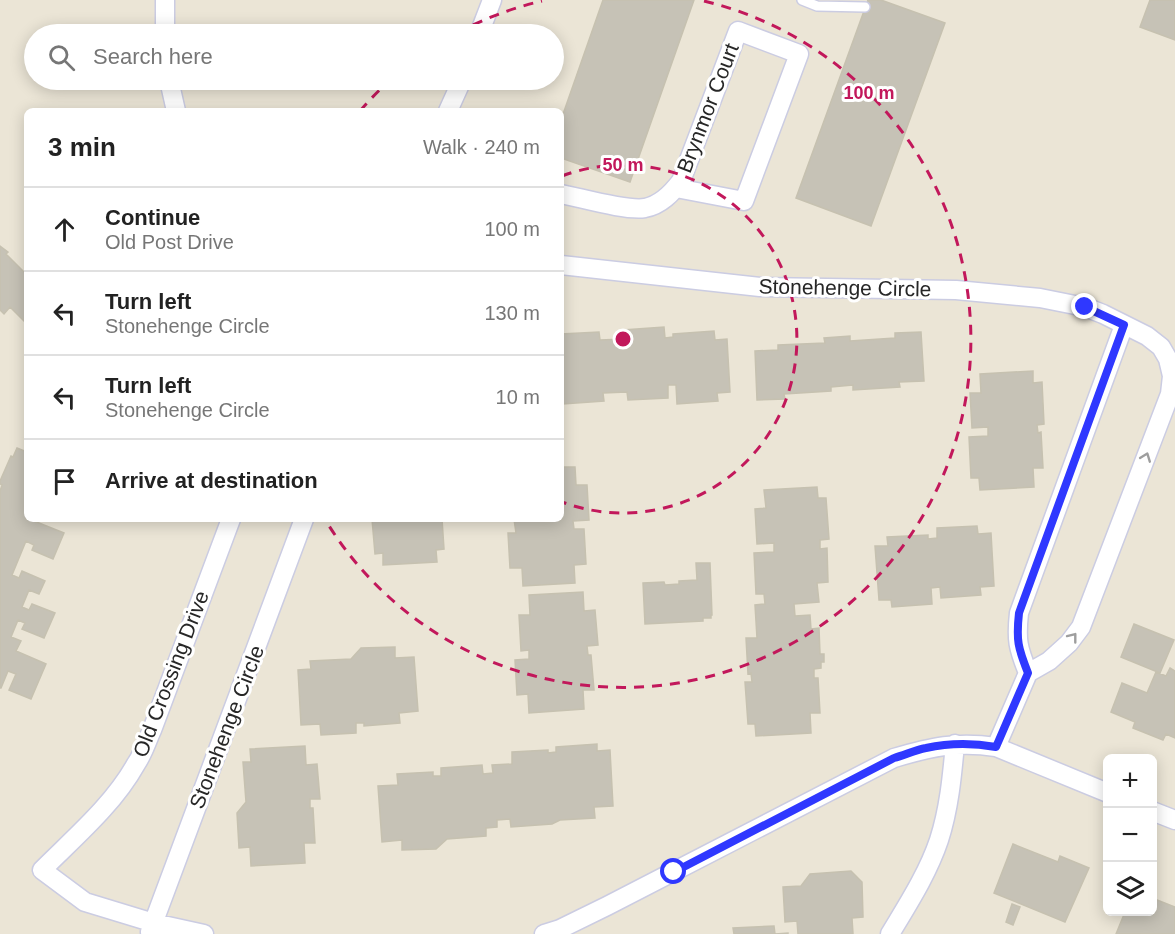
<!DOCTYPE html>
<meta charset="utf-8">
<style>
body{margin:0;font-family:Helvetica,sans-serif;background:#f6f6f6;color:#222}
.controls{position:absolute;right:18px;bottom:18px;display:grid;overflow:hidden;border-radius:9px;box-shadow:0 3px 15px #0003}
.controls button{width:54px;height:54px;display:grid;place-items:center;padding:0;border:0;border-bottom:2px solid #e0e0e0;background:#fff;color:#222;font:30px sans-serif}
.stop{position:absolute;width:18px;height:18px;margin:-14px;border:4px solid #2f38ff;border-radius:50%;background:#fff}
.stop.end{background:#2f38ff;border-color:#fff;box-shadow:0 2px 6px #0008}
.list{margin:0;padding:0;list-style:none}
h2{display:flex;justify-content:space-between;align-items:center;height:78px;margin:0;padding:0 24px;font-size:26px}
h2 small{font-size:20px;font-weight:400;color:#767676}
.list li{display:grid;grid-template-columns:39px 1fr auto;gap:18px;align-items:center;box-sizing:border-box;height:84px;padding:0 24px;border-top:2px solid #e0e0e0}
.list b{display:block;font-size:22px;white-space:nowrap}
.list p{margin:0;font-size:20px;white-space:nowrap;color:#767676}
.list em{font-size:20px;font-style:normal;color:#767676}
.icon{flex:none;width:33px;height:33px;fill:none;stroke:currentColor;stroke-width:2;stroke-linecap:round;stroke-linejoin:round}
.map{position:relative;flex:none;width:1175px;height:934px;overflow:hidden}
.search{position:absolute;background:#fff;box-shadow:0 3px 15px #0003;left:24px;top:24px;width:540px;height:66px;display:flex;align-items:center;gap:15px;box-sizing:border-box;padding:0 21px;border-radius:33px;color:#767676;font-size:22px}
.panel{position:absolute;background:#fff;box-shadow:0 3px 15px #0003;left:24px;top:108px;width:540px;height:414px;border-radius:9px}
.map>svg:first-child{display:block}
.building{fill:#c6c2b6;stroke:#c6c1b0;stroke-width:1.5}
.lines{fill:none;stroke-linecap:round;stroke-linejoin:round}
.lane-casing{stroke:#cbcce2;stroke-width:12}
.street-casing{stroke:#cbcce2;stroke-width:21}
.lane{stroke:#fff;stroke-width:9}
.street{stroke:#fff;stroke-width:18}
.oneway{stroke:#9e9e9e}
.route{stroke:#2f38ff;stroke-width:8}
.ring{fill:none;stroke:#c2185b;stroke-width:3;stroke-dasharray:10 8}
.labels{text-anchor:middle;stroke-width:6;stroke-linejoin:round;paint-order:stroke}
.street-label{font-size:21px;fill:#272727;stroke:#fff}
.centre{fill:#c2185b;stroke:#fff;stroke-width:3}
.ring-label{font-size:18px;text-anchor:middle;font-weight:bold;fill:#c2185b;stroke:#fff;stroke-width:6;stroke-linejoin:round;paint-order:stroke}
</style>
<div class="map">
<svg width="1175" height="934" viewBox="0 0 1175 934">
<rect width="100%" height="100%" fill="#ebe5d6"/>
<!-- building -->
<path class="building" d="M603,0H694L630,182L561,158V120Z
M868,0H881L945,23L871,226L796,198Z
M1150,0H1175V40L1140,27Z
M0,246L8,252L6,254L24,272L26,270L27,272V324L10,307L4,314L0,310Z
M664,327L665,338L673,337V334L714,331L715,340L727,339L730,392L717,393L718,401L677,404L676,385H668V398L628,400L627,392L603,393L604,401L563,404L562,391H561V334L599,332L600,340L624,339L623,330Z
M921,332L924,381L899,382L900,387L853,390V385L831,387V391L784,394L785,399L757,400L755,351L778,350V345L825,343L824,338L850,336V341L895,338V333Z
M1033,371V383L1042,382L1044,424L1037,425L1038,433L1041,432L1043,468H1033L1034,487L980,490L979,478H971L969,437L988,436V427L972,428L970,393H981L980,374Z
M17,448L27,452V519H34V521L64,533L53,559L32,550L34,545L26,541L12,575L19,578L22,571L45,581L39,594L29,590L22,607L29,610L32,604L55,613L44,638L22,629L25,623L18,620L11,637L21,641L16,651L46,664L31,699L9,690L16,674L8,671L1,688H0V491L2,485L0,484V481L11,456L13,457Z
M561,467H575L576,485H587L589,520L573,521L574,529H584L586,564L574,565L575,583L523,586L522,568H510L508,533H516L514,519H561Z
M817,487L818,498H826L829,539L820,540V549L827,548L828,582L817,583L819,602L794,604L795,616L810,615L811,629L819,628L820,654H824V662H821V668L814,669V678H818L820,713H810L811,733L756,736L755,724H748L745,682H752L751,673L748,674L746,638H757L755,605L765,604L764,594H756L754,553L774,552V543L757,544L755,509L766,508L764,490Z
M372,519H442L444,549L436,550L437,562L383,565V553L375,554Z
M977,526L978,534L991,533L994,586L980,587L981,595L941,598L940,587L931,588L932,604L892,607L891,600H879L875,546H888L887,537L928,535V539L937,538V528Z
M696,563H710L712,615H711V618H703V621L645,624L643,583L664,582L665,585L679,584V581L697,580Z
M583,592L584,611L595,610L598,645L587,646L588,655H591L594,690H583L584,709L529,713L528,694L517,695L515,660L529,659V650L521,651L519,615H530L529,595Z
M1134,624L1174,640L1160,673L1121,657Z
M395,647V658L414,657L418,711L399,713L400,723L364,726V723H356V733L321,735L320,724L301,725L298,670L311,669L310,661L351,659L361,648Z
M1170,668L1175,671V738L1166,734L1163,740L1133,728L1135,722L1111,712L1122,683L1147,693L1156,672L1166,676Z
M597,744V751L610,750L613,806L594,807L595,818L560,820L552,824L511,827L510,819L497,820V827L486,828V836L447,839L436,849L402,850V840L382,842L378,786L398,785L397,774L433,772V776H441V768L482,765L483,774L493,773L492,765L512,764V752L548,750V753L556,752V747Z
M305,746L306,765L317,764L320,799H310V808H313L315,843H304L305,863L251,866L250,847L239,848L237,813L246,802L243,762H251L250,749Z
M1013,844L1058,862L1060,856L1089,868L1065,922L994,893Z
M851,871L862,882L863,917L852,918L853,934H798L797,921L785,922L783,887L801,886L810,874Z
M1152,898L1175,907V934H1116L1125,912H1152Z
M1012,904L1020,907L1013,925L1006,922Z
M774,926L775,934L788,933V934H734L733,928Z"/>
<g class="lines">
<defs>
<path id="lane" d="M802,0L817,6L865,7"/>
<path id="street" d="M165,34V0
M479,34L492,0
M169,80L176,111
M448,111L462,80
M561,194C582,198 625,211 645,208C661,205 672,193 681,181L738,31L799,54L744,201L676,188
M561,265L760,287L956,290L1040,298L1085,307L1103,314L1147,336L1161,347L1168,359L1172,376L1170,394L1081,627L1069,643L1049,661L1028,673L996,747
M1028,673C1018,648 1016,640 1019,613L1124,325
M1152,811L1175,820
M150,932L304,519
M204,934L154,923L85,902L42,870C75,837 113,805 136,764C143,754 147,741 152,730L231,519
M544,934L560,929L607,906L894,758C931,747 957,741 996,747L1108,793
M890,934C908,904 928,873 939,840C949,809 952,777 955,744"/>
</defs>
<!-- lane casing -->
<use href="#lane" class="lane-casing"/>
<!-- street casing -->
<use href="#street" class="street-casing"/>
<!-- lane -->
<use href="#lane" class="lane"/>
<!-- street -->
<use href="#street" class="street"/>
</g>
<!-- one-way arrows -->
<defs><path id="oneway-chevron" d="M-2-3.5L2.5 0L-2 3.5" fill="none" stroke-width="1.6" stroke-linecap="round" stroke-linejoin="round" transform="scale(1.5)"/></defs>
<g class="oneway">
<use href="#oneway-chevron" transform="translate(1146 457) rotate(-69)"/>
<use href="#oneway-chevron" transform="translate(1073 637) rotate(-52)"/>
</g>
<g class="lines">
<!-- route -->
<path class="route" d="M674,872L894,758C905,755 915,750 926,748C949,743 973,743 996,747L1028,673C1018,648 1016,640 1019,613L1124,325L1085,307"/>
</g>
<!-- distance rings -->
<g class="ring">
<path d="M562 176A174 174 0 1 1 562 502"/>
<path d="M360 111A348 348 0 0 1 390 80M457 33A348 348 0 0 1 542 1M704 1A348 348 0 1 1 326 521"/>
</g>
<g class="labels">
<!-- street labels -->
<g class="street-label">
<text transform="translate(708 108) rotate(-69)" y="7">Brynmor Court</text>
<text transform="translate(845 288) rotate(1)" y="7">Stonehenge Circle</text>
<text transform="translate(171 674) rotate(-69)" y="7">Old Crossing Drive</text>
<text transform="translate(227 727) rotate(-69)" y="7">Stonehenge Circle</text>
</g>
</g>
<circle cx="623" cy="339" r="9" class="centre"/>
<g class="ring-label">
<text x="869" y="99">100 m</text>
<text x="623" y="171">50 m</text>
</g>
</svg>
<div class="controls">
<button>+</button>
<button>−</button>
<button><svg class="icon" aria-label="layers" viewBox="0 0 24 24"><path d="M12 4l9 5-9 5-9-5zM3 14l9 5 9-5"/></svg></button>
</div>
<div class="stop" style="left:674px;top:872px"></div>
<div class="stop end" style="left:1085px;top:307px"></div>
<div class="search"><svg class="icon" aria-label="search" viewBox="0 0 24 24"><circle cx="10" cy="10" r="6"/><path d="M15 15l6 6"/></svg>Search here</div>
<section class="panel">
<h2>3 min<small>Walk · 240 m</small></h2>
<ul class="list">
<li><svg class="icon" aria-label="ahead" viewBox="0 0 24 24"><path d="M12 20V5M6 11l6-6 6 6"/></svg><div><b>Continue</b><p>Old Post Drive</p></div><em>100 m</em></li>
<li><svg class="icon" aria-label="left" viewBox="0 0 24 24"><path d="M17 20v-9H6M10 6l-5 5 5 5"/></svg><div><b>Turn left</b><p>Stonehenge Circle</p></div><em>130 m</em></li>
<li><svg class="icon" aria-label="left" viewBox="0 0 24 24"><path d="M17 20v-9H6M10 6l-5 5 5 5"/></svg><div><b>Turn left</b><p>Stonehenge Circle</p></div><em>10 m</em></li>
<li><svg class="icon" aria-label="arrive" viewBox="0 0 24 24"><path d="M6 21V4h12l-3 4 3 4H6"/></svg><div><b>Arrive at destination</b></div></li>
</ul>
</section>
</div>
